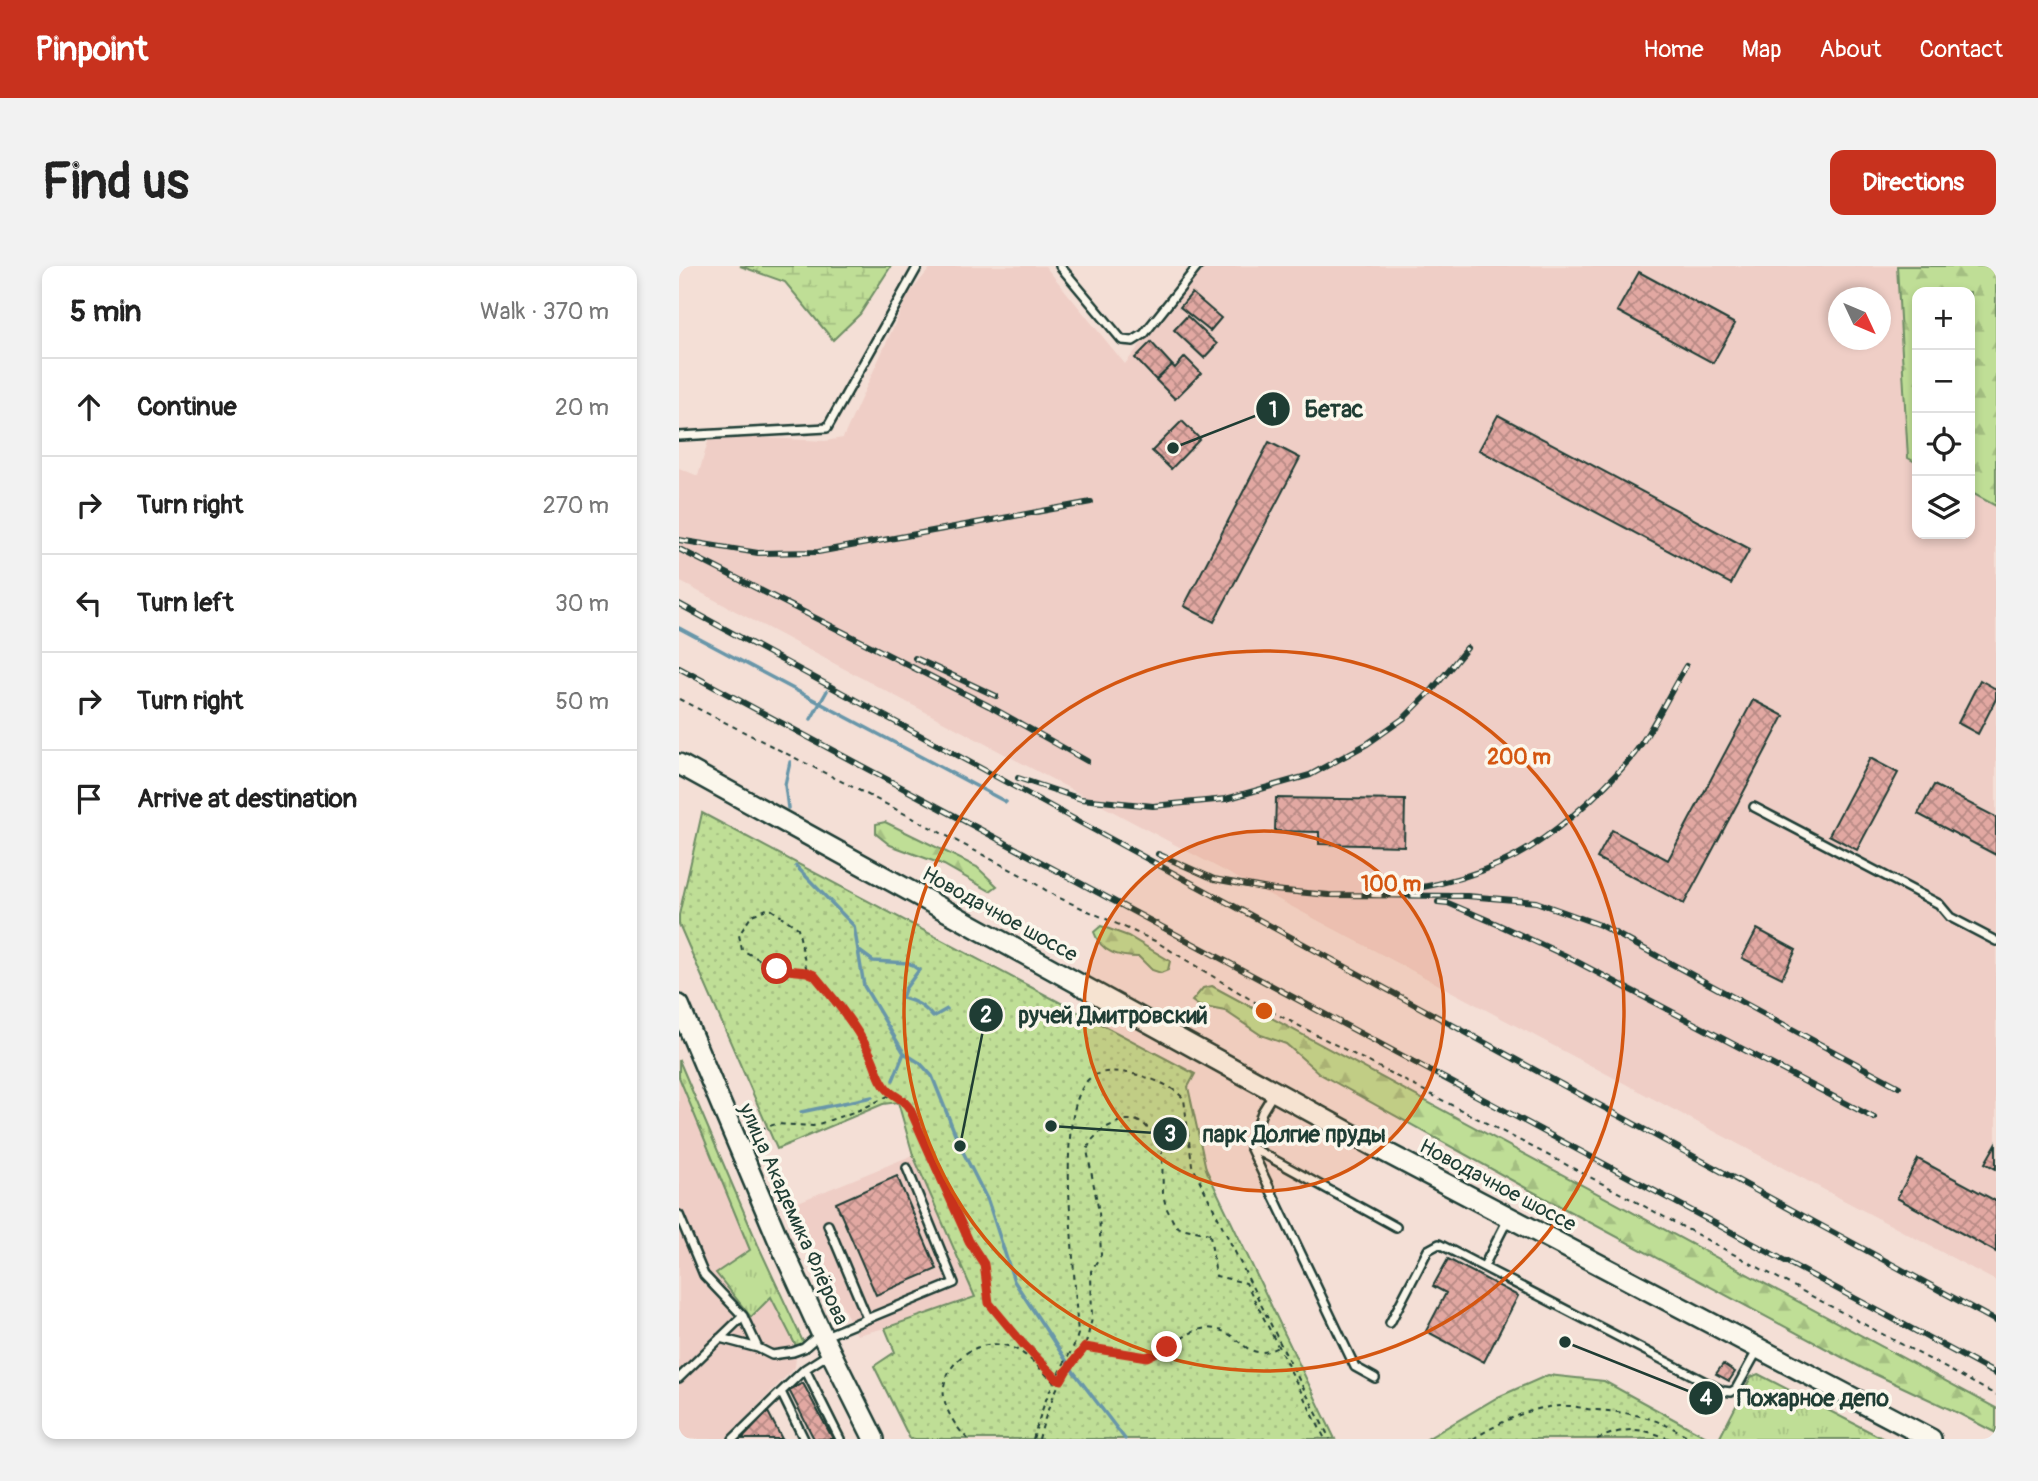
<!DOCTYPE html>
<meta charset="utf-8">
<style>
body{margin:0;font-family:Pangolin,sans-serif;background:#f2f2f2;color:#222}
.controls{position:absolute;right:21px;top:21px;display:grid;overflow:hidden;border-radius:14px;box-shadow:0 4px 10px #0003}
.controls button{width:63px;height:63px;display:grid;place-items:center;padding:0;border:0;border-bottom:2px solid #e0e0e0;background:#fff;color:#222;font:35px sans-serif}
.compass{position:absolute;left:1149px;top:21px;width:63px;height:63px;border-radius:50%;background:#fff;box-shadow:0 4px 10px #0003;rotate:134deg}
.stop{position:absolute;width:21px;height:21px;margin:-16px;border:5px solid #c8321e;border-radius:50%;background:#fff}
.stop.end{background:#c8321e;border-color:#fff;box-shadow:0 2px 7px #0008}
.list{margin:0;padding:0;list-style:none}
h2{display:flex;justify-content:space-between;align-items:center;height:91px;margin:0;padding:0 28px;font-size:30px}
h2 small{font-size:23px;font-weight:400;color:#767676}
.list li{display:grid;grid-template-columns:46px 1fr auto;gap:21px;align-items:center;box-sizing:border-box;height:98px;padding:0 28px;border-top:2px solid #e0e0e0}
.list b{display:block;font-size:26px;white-space:nowrap}
.list em{font-size:23px;font-style:normal;color:#767676}
.icon{flex:none;width:38px;height:38px;fill:none;stroke:currentColor;stroke-width:2;stroke-linecap:round;stroke-linejoin:round}
.map{position:relative;flex:none;width:1317px;height:1173px;overflow:hidden;border-radius:14px}
header{display:flex;align-items:center;gap:42px;box-sizing:border-box;height:98px;padding:0 35px;background:#c8321e;color:#fff}
header strong{font-size:33px}
nav{display:flex;gap:38px;margin-inline-start:auto;font-size:24px}
.intro{display:flex;align-items:center;justify-content:space-between;box-sizing:border-box;height:168px;padding:0 42px}
h1{margin:0;font-size:49px}
.button{padding:18px 32px;border-radius:14px;background:#c8321e;color:#fff;font-size:24px;font-weight:700}
main{display:flex;gap:42px;padding:0 42px}
aside{flex:1;background:#fff;border-radius:14px;box-shadow:0 4px 10px #0003}
.map>svg:first-child{display:block}
.built{fill:#efcec6;fill-rule:evenodd}
.grass{fill:url(#grass-tufts);stroke:#6f8e65;stroke-width:2}
.forest{fill:url(#forest-firs);stroke:#6f8e65;stroke-width:2}
.wetland{fill:url(#wetland-marsh);stroke:#6f8e65;stroke-width:2}
.park{fill:url(#park-dots);stroke:#6f8e65;stroke-width:2}
.lines{fill:none;stroke-linecap:round;stroke-linejoin:round}
.stream{stroke:#6796a9;stroke-width:3.5}
.building{fill:url(#building-cross-hatch);stroke:#1f3d34;stroke-width:2}
.lane-casing{stroke:#1f3d34;stroke-width:12}
.secondary-casing{stroke:#1f3d34;stroke-width:24}
.path{stroke:#1f3d34;stroke-width:2;stroke-dasharray:5 5;stroke-linecap:butt}
.lane{stroke:#fbf7ec;stroke-width:7}
.secondary{stroke:#fbf7ec;stroke-width:19}
.rail-casing{stroke:#1f3d34;stroke-width:6}
.rail{stroke:#fbf7ec;stroke-width:3.5;stroke-dasharray:10;stroke-linecap:butt}
.route{stroke:#c8321e;stroke-width:9}
.ring{fill:none;stroke:#d45610;stroke-width:3.5}
.labels{text-anchor:middle;stroke-width:7;stroke-linejoin:round;paint-order:stroke}
.street-label{font-size:21px;fill:#1f3d34;stroke:#fbf7ec}
.centre{fill:#d45610;stroke:#fbf7ec;stroke-width:3.5}
.ring-label{font-size:21px;text-anchor:middle;font-weight:bold;fill:#d45610;stroke:#fbf7ec;stroke-width:7;stroke-linejoin:round;paint-order:stroke}
.leader{fill:none;stroke:#1f3d34;stroke-width:2.5}
.callout-dot{fill:#1f3d34;stroke:#fbf7ec;stroke-width:2.5}
.mark-label{font-size:21px;text-anchor:middle;font-weight:bold;fill:#fff}
.callout-label{font-size:23px;text-anchor:middle;font-weight:bold;fill:#1f3d34;stroke:#fbf7ec;stroke-width:7;stroke-linejoin:round;paint-order:stroke}
</style>
<header>
<strong>Pinpoint</strong>
<nav><a>Home</a><a>Map</a><a>About</a><a>Contact</a></nav>
</header>
<div class="intro"><h1>Find us</h1><a class="button">Directions</a></div>
<main>
<aside>
<h2>5 min<small>Walk · 370 m</small></h2>
<ul class="list">
<li><svg class="icon" aria-label="ahead" viewBox="0 0 24 24"><path d="M12 20V5M6 11l6-6 6 6"/></svg><div><b>Continue</b></div><em>20 m</em></li>
<li><svg class="icon" aria-label="right" viewBox="0 0 24 24"><path d="M7 20v-9h11M14 6l5 5-5 5"/></svg><div><b>Turn right</b></div><em>270 m</em></li>
<li><svg class="icon" aria-label="left" viewBox="0 0 24 24"><path d="M17 20v-9H6M10 6l-5 5 5 5"/></svg><div><b>Turn left</b></div><em>30 m</em></li>
<li><svg class="icon" aria-label="right" viewBox="0 0 24 24"><path d="M7 20v-9h11M14 6l5 5-5 5"/></svg><div><b>Turn right</b></div><em>50 m</em></li>
<li><svg class="icon" aria-label="arrive" viewBox="0 0 24 24"><path d="M6 21V4h12l-3 4 3 4H6"/></svg><div><b>Arrive at destination</b></div></li>
</ul>
</aside>
<div class="map">
<svg width="1317" height="1173" viewBox="0 0 1317 1173">
<defs>
<pattern id="grass-tufts" width="24" height="20" patternUnits="userSpaceOnUse" patternTransform="scale(1.75)"><rect width="24" height="20" fill="#bfde96"/><path d="M3 7l-1-3M5 7V3M7 7l1-3M15 17l-1-3M17 17v-4M19 17l1-3" fill="none" stroke="#a4bf82"/></pattern>
<pattern id="forest-firs" width="22" height="20" patternUnits="userSpaceOnUse" patternTransform="scale(1.75)"><rect width="22" height="20" fill="#bfde96"/><path d="M5 1l3.5 6h-7zM16 11l3.5 6h-7z" fill="#a4bf82"/></pattern>
<pattern id="wetland-marsh" width="20" height="14" patternUnits="userSpaceOnUse" patternTransform="scale(1.75)"><rect width="20" height="14" fill="#bfde96"/><path d="M1 5h8M5 5V1M11 12h8M15 12V8" fill="none" stroke="#a4bf82"/></pattern>
<pattern id="park-dots" width="8" height="8" patternUnits="userSpaceOnUse" patternTransform="scale(1.75)"><rect width="8" height="8" fill="#bfde96"/><path d="M2 2h.1M6 6h.1" fill="none" stroke="#a4bf82" stroke-width="1.8" stroke-linecap="round"/></pattern>
<pattern id="building-cross-hatch" width="8" height="8" patternUnits="userSpaceOnUse" patternTransform="scale(1.75)"><rect width="8" height="8" fill="#e2a8a2"/><path d="M0 0l8 8M0 8l8-8" fill="none" stroke="#b78a85"/></pattern>
</defs>
<rect width="100%" height="100%" fill="#f4dfd6"/>
<filter id="ink" filterUnits="userSpaceOnUse"><feTurbulence type="fractalNoise" baseFrequency=".0143" numOctaves="2"/><feDisplacementMap in="SourceGraphic" scale="14" xChannelSelector="R" yChannelSelector="G"/><feConvolveMatrix kernelMatrix="1 2 1 2 8 2 1 2 1" color-interpolation-filters="sRGB"/></filter>
<g filter="url(#ink)">
<!-- built -->
<path class="built" d="M253,0H366L446,98L524,0H1218L1229,192L1238,197V268H1291V226L1317,240V1015L0,315V202L19,210L31,169L146,175L164,172L229,29ZM1160,32H1202V74H1160Z
M0,811L71,985L118,1082L116,1101L46,1173H0Z
M234,889L296,1032L206,1062L178,1069L112,939Z"/>
<!-- grass -->
<path class="grass" d="M0,794L79,979L126,1080L118,1082L92,1031L72,1051L37,1007L71,984L0,811Z
M1079,1108L1205,1173H1040L1072,1111Z"/>
<!-- forest -->
<path class="forest" d="M1218,0H1317V240L1291,226V26H1238V197L1229,192Z
M206,556L298,601L318,620L311,625L265,599L211,579L197,568V558Z
M422,660L449,670L491,695L489,704L482,707L473,704L460,691C440,691 422,687 415,666Z
M533,720L1317,1142V1167L1277,1146L1185,1103L845,921L641,808L607,778L582,769L546,745L520,740L513,735L524,722Z"/>
<!-- wetland -->
<path class="wetland" d="M61,0H212L181,48L154,74L106,16Z"/>
<!-- park -->
<path class="park" d="M23,547L516,808L509,821L527,903L656,1173H231L195,1100L216,1086L206,1062L296,1031L234,889L219,836L204,838L98,883L0,658V649Z
M869,1109L925,1115L1031,1173H748L819,1131Z"/>
<g class="lines">
<!-- stream -->
<path class="stream" d="M0,362L327,536
M132,453L148,425
M109,542L106,519L111,496
M117,600L175,660L185,720L225,787L241,797L253,810L281,880L309,935L335,1015L394,1105L446,1173
M179,684L194,695L230,697L240,704L226,723L223,732C237,735 245,740 254,751L268,743
M214,814L225,787
M122,846L193,831"/>
</g>
<!-- building -->
<path class="building" d="M960,6L1056,58L1034,97L938,45Z
M513,27L542,52L531,65L501,41Z
M508,50L538,78L525,92L495,64Z
M472,76L493,99L477,114L456,92Z
M506,91L522,107L496,133L477,114L493,99L496,102Z
M819,149L1071,283L1052,318L800,184Z
M503,155L521,173L492,203L473,185Z
M590,176L621,192L535,356L505,340Z
M1301,414L1317,423V433L1299,468L1279,457Z
M1074,434L1105,450L1005,638L918,592L933,564L989,594Z
M1191,492L1219,507L1178,584L1150,569Z
M1255,519L1317,551V589L1239,548Z
M597,532L726,534L725,580L640,578V566L596,565Z
M1078,663L1117,684L1103,712L1063,692Z
M1317,878V903L1306,897Z
M1239,893L1317,935V986L1218,932Z
M218,910L258,1003L197,1029L157,937Z
M769,993L839,1030L805,1096L747,1065L767,1027L754,1020Z
M1044,1098L1056,1106L1050,1115L1037,1108Z
M124,1117L135,1138L154,1173H135L110,1124Z
M89,1146L103,1173H63Z"/>
<g class="lines">
<defs>
<path id="lane" d="M381,0L443,74L454,75L465,68L519,0
M0,170L148,162L239,0
M1075,541L1260,638L1271,651L1317,675
M594,828L583,846L571,881L676,1101L696,1112
M572,881L717,961
M0,949L25,1009L64,1050L79,1082L93,1089L114,1086L125,1082L141,1068
M149,959L188,1052
M805,1000L830,951
M711,1057L749,984L760,978L1044,1125L1052,1126L1057,1123L1078,1085
M144,1071L275,1017L228,902
M41,1072L79,1082
M126,1103L161,1173
M0,1112L64,1050
M54,1173L102,1126
M125,1173L102,1126L126,1103L151,1087"/>
<path id="secondary" d="M0,498L691,878L1252,1173
M0,739L99,973L144,1071L195,1173"/>
</defs>
<!-- lane casing -->
<use href="#lane" class="lane-casing"/>
<!-- secondary casing -->
<use href="#secondary" class="secondary-casing"/>
<!-- path -->
<path class="path" d="M0,433L205,537L346,611L376,630L476,675L584,741L909,910L1317,1129
M128,706L98,703L63,684L60,669L73,649L90,642L119,662L128,706L135,709C155,733 176,758 190,786C197,798 200,809 207,821C213,830 223,831 231,843L291,975L305,998L310,1037L344,1078L382,1114
M72,866L97,858L134,860L183,843L213,828
M531,968L501,962L496,959L487,941L484,928L483,885L476,870L465,858L456,854H443L424,863L412,875L408,884L420,946L422,989L412,1005L413,1053L406,1081C425,1084 447,1091 466,1090C492,1089 509,1057 536,1063C564,1068 566,1098 599,1081
M531,969L537,1010L567,1017L646,1173
M289,1173C276,1161 262,1139 265,1120C271,1090 303,1071 332,1081C349,1088 361,1103 374,1115
M354,1173C360,1153 366,1133 376,1114C384,1097 394,1086 399,1068C397,1043 396,1018 394,993C392,950 380,849 408,815C417,805 431,805 443,806C464,809 491,817 505,833L513,899L604,1083L651,1173
M360,1173C369,1139 381,1108 406,1082
M794,1173C822,1156 855,1138 890,1140C899,1140 908,1144 917,1144C959,1147 977,1152 1014,1173
M918,1173C948,1161 960,1161 991,1173"/>
<!-- lane -->
<use href="#lane" class="lane"/>
<!-- secondary -->
<use href="#secondary" class="secondary"/>
<defs>
<path id="rail" d="M0,274L79,287L139,286L412,236
M0,283L310,440L408,495
M0,338L1317,1055
M236,392L317,430
M0,402L1317,1108
M339,512L402,533L474,540L547,533L631,509L688,478L725,452L754,423L788,382
M479,588L535,613L595,624L650,629L788,630L857,636L921,659L1220,821
M734,623C763,618 795,609 822,597C867,578 924,526 955,488C973,465 991,426 1007,400
M759,636L769,637L818,658L885,689L1195,852"/>
</defs>
<!-- rail casing -->
<use href="#rail" class="rail-casing"/>
<!-- rail -->
<use href="#rail" class="rail"/>
</g>
</g>
<g class="lines" filter="url(#ink)">
<!-- route -->
<path class="route" d="M98,703L128,706L135,709C155,733 176,758 190,786C197,798 199,815 210,825C219,833 223,831 231,843L290,975L305,998L310,1037L344,1078L377,1112L382,1114L387,1105L406,1081L468,1091L488,1081"/>
</g>
<!-- distance rings -->
<circle cx="585" cy="745" r="180" fill="#d45610" fill-opacity=".12"/>
<g class="ring">
<circle cx="585" cy="745" r="180"/>
<circle cx="585" cy="745" r="360"/>
</g>
<g class="labels">
<!-- street labels -->
<g class="street-label">
<text transform="translate(321 648) rotate(29)" y="7">Новодачное шоссе</text>
<text transform="translate(819 919) rotate(28)" y="7">Новодачное шоссе</text>
<text transform="translate(115 948) rotate(66)" y="7">улица Академика Флёрова</text>
</g>
</g>
<circle cx="585" cy="745" r="10" class="centre"/>
<g class="ring-label">
<text x="840" y="498">200 m</text>
<text x="712" y="625">100 m</text>
</g>
<!-- callouts -->
<path class="leader" d="M494 182L594 143M281 880L307 749M372 860L491 868M886 1076L1027 1132"/>
<g class="callout-dot">
<circle cx="494" cy="182" r="7"/>
<circle cx="281" cy="880" r="7"/>
<circle cx="372" cy="860" r="7"/>
<circle cx="886" cy="1076" r="7"/>
<circle cx="594" cy="143" r="18"/>
<circle cx="307" cy="749" r="18"/>
<circle cx="491" cy="868" r="18"/>
<circle cx="1027" cy="1132" r="18"/>
</g>
<g class="mark-label">
<text x="594" y="151">1</text>
<text x="307" y="756">2</text>
<text x="491" y="875">3</text>
<text x="1027" y="1139">4</text>
</g>
<g class="callout-label">
<text x="655" y="151">Бетас</text>
<text x="434" y="757">ручей Дмитровский</text>
<text x="615" y="876">парк Долгие пруды</text>
<text x="1134" y="1140">Пожарное депо</text>
</g>
</svg>
<div class="controls">
<button>+</button>
<button>−</button>
<button><svg class="icon" aria-label="locate" viewBox="0 0 24 24"><circle cx="12" cy="12" r="6"/><path d="M12 2v4M12 18v4M2 12h4M18 12h4"/></svg></button>
<button><svg class="icon" aria-label="layers" viewBox="0 0 24 24"><path d="M12 4l9 5-9 5-9-5zM3 14l9 5 9-5"/></svg></button>
</div>
<svg class="compass" viewBox="-18 -18 36 36"><path d="M0-13l5 13h-10z" fill="#e53935"/><path d="M0 13l5-13h-10z" fill="#767676"/></svg>
<div class="stop" style="left:98px;top:703px"></div>
<div class="stop end" style="left:488px;top:1081px"></div>
</div>
</main>
